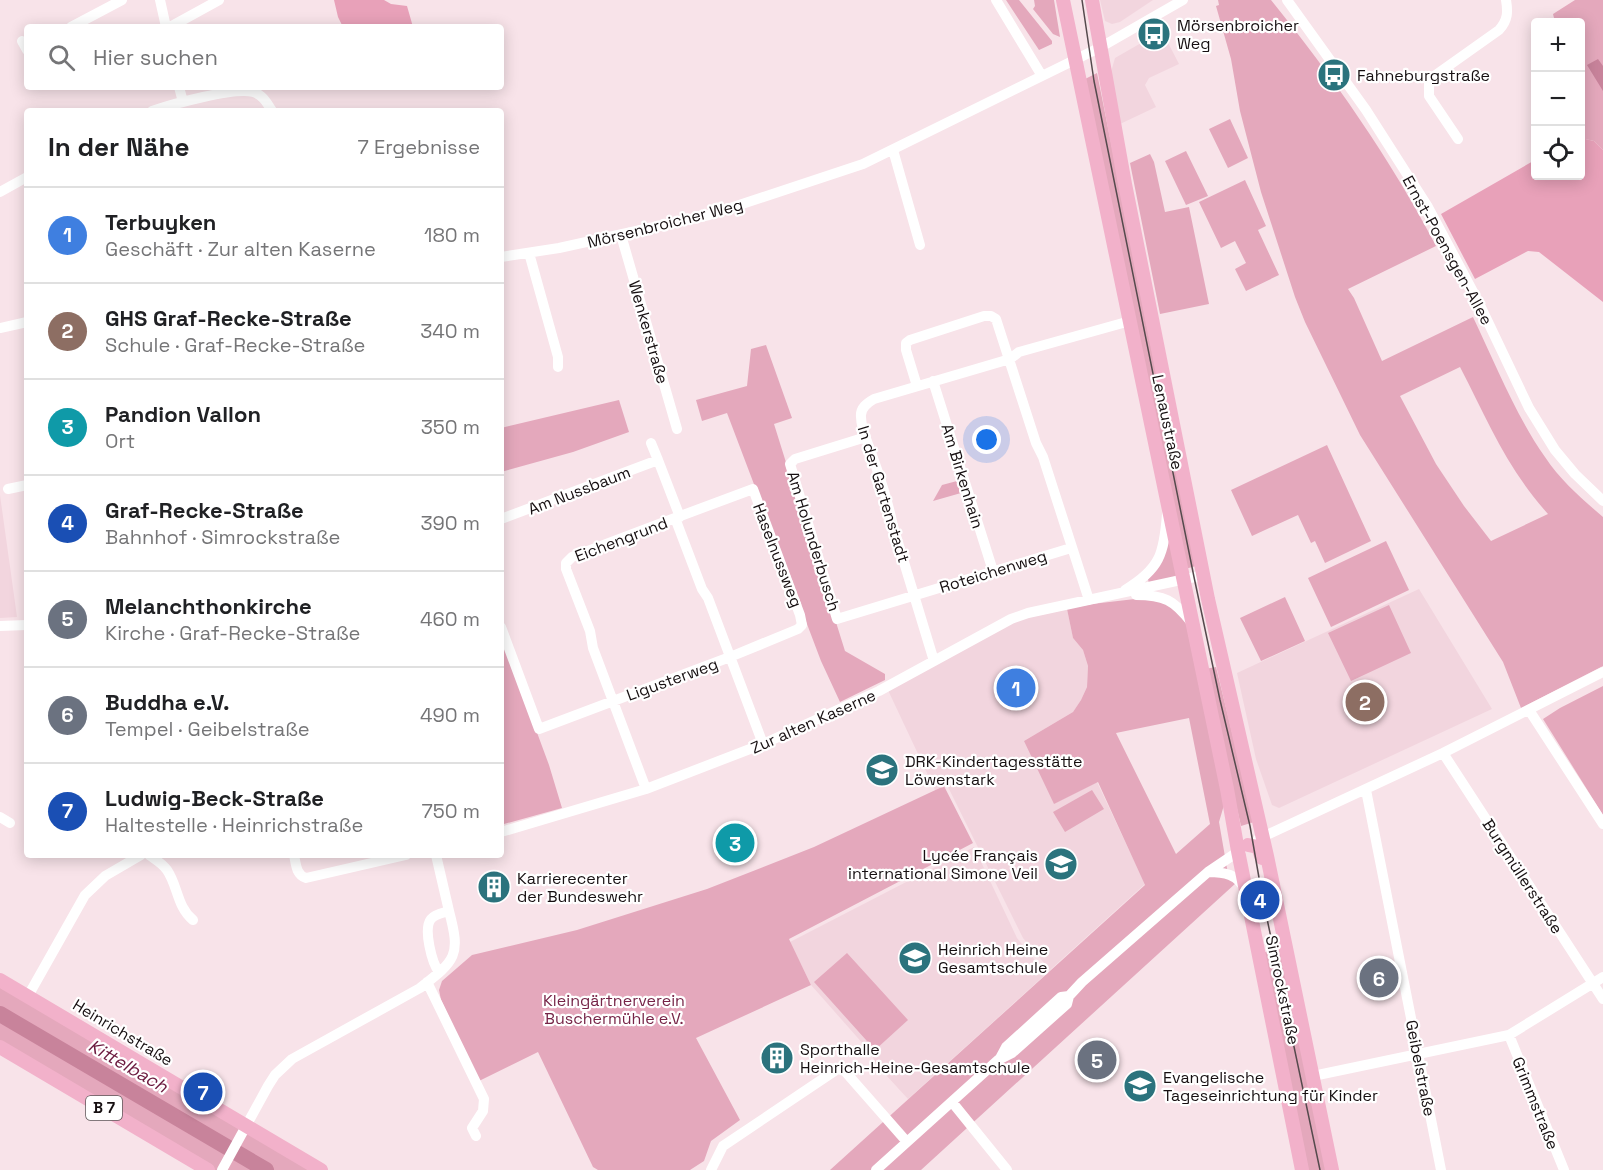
<!DOCTYPE html>
<html lang="de">
<meta charset="utf-8">
<style>
body{margin:0;font-family:"Space Grotesk",sans-serif;background:#f2f2f2;color:#202124}
.controls{position:absolute;right:18px;top:18px;display:grid;overflow:hidden;border-radius:6px;box-shadow:0 3px 15px #0003}
.controls button{width:54px;height:54px;display:grid;place-items:center;padding:0;border:0;border-bottom:2px solid #e0e0e0;background:#fff;color:#202124;font:30px sans-serif}
.you{position:absolute;left:987px;top:440px;width:21px;height:21px;margin:-15px;border:4px solid #fff;border-radius:50%;background:#1a73e8;box-shadow:0 0 0 9px #1a73e833}
.badge{display:grid;place-items:center;width:39px;height:39px;border-radius:50%;background:#1a73e8;color:#fff;font-size:20px;font-weight:700}
.pin{position:absolute;translate:-50% -50%;border:3px solid #fff;box-shadow:0 2px 6px #0006}
.list{margin:0;padding:0;list-style:none}
h2{display:flex;justify-content:space-between;align-items:center;height:78px;margin:0;padding:0 24px;font-size:26px}
h2 small{font-size:20px;font-weight:400;color:#757577}
.list li{display:grid;grid-template-columns:39px 1fr auto;gap:18px;align-items:center;box-sizing:border-box;height:96px;padding:0 24px;border-top:2px solid #e0e0e0}
.list b{display:block;font-size:22px;white-space:nowrap}
.list p{margin:0;font-size:20px;white-space:nowrap;color:#757577}
.list em{font-size:20px;font-style:normal;color:#757577}
.icon{flex:none;width:33px;height:33px;fill:none;stroke:currentColor;stroke-width:2;stroke-linecap:round;stroke-linejoin:round}
.map{position:relative;flex:none;width:1603px;height:1170px;overflow:hidden}
.search{position:absolute;background:#fff;box-shadow:0 3px 15px #0003;left:24px;top:24px;width:480px;height:66px;display:flex;align-items:center;gap:15px;box-sizing:border-box;padding:0 21px;border-radius:6px;color:#757577;font-size:22px}
.panel{position:absolute;background:#fff;box-shadow:0 3px 15px #0003;left:24px;top:108px;width:480px;height:750px;border-radius:6px}
.map>svg:first-child{display:block}
.built{fill:#f2d5de}
.green{fill:#e4a8bc;fill-rule:evenodd}
.forest{fill:#e8a1b9}
.water{fill:#c8839b}
.lines{fill:none;stroke-linecap:round;stroke-linejoin:round}
.river{stroke:#c8839b;stroke-width:16}
.minor{stroke:#fff;stroke-width:10}
.major{stroke:#f2b1ca;stroke-width:14}
.tram{stroke:#554a4d;stroke-width:1.5}
.labels{text-anchor:middle;stroke-width:4.5;stroke-linejoin:round;paint-order:stroke}
.shield{fill:#fff;stroke:#5c5758;stroke-width:1.5}
.shield-label{font-size:15px;font-weight:bold;fill:#160f11}
.poi-label{font-size:16px;fill:#160f11;stroke:#fff;text-anchor:start}
.street-label{font-size:16px;fill:#160f11;stroke:#fff}
.park-label{font-size:16px;fill:#762447;stroke:#fff}
.water-label{font-size:18px;font-style:italic;fill:#6b193e;stroke:#fff}
</style>
<div class="map">
<svg width="1603" height="1170" viewBox="0 0 1603 1170">
<rect width="100%" height="100%" fill="#f8e3e9"/>
<!-- built -->
<path class="built" d="M1100,0H1153L1120,22L1112,24L1105,21Z
M1162,31L1179,64L1149,78L1145,85L1156,107L1120,124L1111,72L1115,58Z
M0,495L17,617L0,618Z
M1419,589L1492,709L1279,808L1272,805L1256,759L1237,673Z
M1067,609L1073,638L1083,650L1088,666L1087,687L1081,700L1073,712L1024,741L1097,782L1145,884L1050,970L1023,938L947,785L935,790L887,688L1008,622Z
M974,847L1017,938L1046,974L908,1099L875,1063L872,1054L811,985L790,942Z"/>
<!-- green -->
<path class="green" d="M1006,0H1019L1052,41V44L1039,50Z
M1034,0H1054L1060,37L1053,34L1033,9L1035,6Z
M1218,0H1271C1333,77 1390,158 1436,246L1348,289L1354,298L1382,361L1473,317C1495,363 1516,416 1545,457C1561,481 1582,499 1603,517V666L1521,708L1503,662L1360,435L1305,322L1295,297L1261,192L1240,111L1231,59L1216,6L1219,5ZM1460,367C1488,421 1506,467 1548,514L1491,541L1464,506L1436,464L1400,396Z
M1575,0H1603V150L1594,141L1581,138L1580,22H1555L1553,14Z
M1097,73L1196,566L1185,569L1083,80Z
M1230,119L1248,158L1228,168L1209,129Z
M1186,151L1208,196L1186,205L1165,161Z
M1150,154L1154,162L1165,212L1189,207L1209,304L1160,314L1130,163Z
M1245,180L1266,226L1258,230L1279,275L1246,291L1235,269L1246,263L1235,241L1221,248L1199,202Z
M766,345L792,418L774,424L845,651L885,674V680L840,702L821,661L727,413L702,421L696,400L747,386L751,349Z
M619,400L629,432L573,452L501,472V428Z
M1327,445L1371,541L1325,563L1315,541L1311,543L1298,515L1252,536L1231,490Z
M957,481L961,493L933,501L942,485Z
M1170,539L1178,574L1172,579L1149,584L1148,579Z
M1386,541L1409,590L1331,627L1308,578Z
M1285,597L1305,641L1261,661L1240,618Z
M1135,599L1162,600L1185,618L1224,805L1219,822L1228,874L1236,883L921,1170H830L1145,885L1098,782L1054,804L1024,741L1073,712L1081,700L1087,687L1088,666L1083,650L1073,638L1067,609L1092,604ZM1189,718L1210,824L1176,854L1116,733Z
M1389,605L1411,653L1351,681L1328,633Z
M501,635L549,765L562,808L504,824L501,811Z
M1216,667L1254,822L1241,826L1205,669Z
M1603,686V815L1543,719L1560,708Z
M944,786L973,843L789,939L811,985L696,1038L740,1120L711,1141L704,1161L690,1170H598L593,1167L538,1052L479,1081L441,1000L439,990L442,981L472,955L577,930L707,889L814,847Z
M1092,790L1104,809L1065,832L1053,812Z
M1280,947L1327,1170H1307L1263,953Z
M847,953L908,1020L875,1050L814,982Z
M0,982L319,1170H213L0,1045Z"/>
<!-- forest -->
<path class="forest" d="M334,0H384L391,4L407,6L413,27H343L338,17Z
M1581,138L1594,141L1603,150V302L1539,252L1528,251L1475,279L1441,214L1535,160L1536,176H1580Z"/>
<!-- water -->
<path class="water" d="M1598,59L1603,66V95V91L1587,65Z"/>
<g class="lines">
<!-- river -->
<path class="river" d="M0,1014L266,1170"/>
<!-- minor -->
<path class="minor" d="M160,0L166,27
M996,0L1042,76
M1287,0L1366,110L1428,207L1478,301L1529,408L1555,450L1575,474L1603,501
M71,27L122,0
M170,27L219,0
M22,41L27,50
M179,87L183,102
M152,111C173,104 234,87 253,92C263,95 267,103 272,111
M1458,139L1429,96V83L1437,74L1499,30C1508,20 1508,12 1506,0
M893,150L920,245
M0,192L27,177
M621,235L677,429
M529,253L558,357V367
M501,257L559,248L709,215L863,164L1101,47L1183,0
M0,328L27,322
M933,381L993,571
M917,386L906,350V343L910,340L984,316H991L996,319L1036,443L1043,457L1089,600
M866,437L795,459L790,464L837,619L1071,548
M651,443L658,460
M8,489L27,485
M501,519L658,460L680,517
M1125,590C1160,569 1164,554 1167,514
M1136,595C1164,595 1174,600 1191,622
M0,626L27,625
M501,627L539,729L730,657L798,629L802,625L800,615L753,489L675,518
M934,661L893,526C888,502 881,480 873,458C869,445 861,430 861,417C860,408 867,403 874,399L1010,359L1019,352L1130,321
M1529,710L1603,824
M1443,753L1603,999
M646,789L593,648L590,631L566,569V563L572,557L675,518L702,589L708,598L763,744
M1366,790L1441,1170
M0,817L10,823
M501,832L646,789L763,744L879,691L1011,619L1028,613L1204,575
M1258,839L1443,753L1603,672
M149,855C156,860 162,863 167,870C178,886 177,907 193,920
M294,855C296,864 296,875 306,878L406,855
M436,855L449,911
M1208,872C1224,872 1238,874 1245,890
M427,982L484,1099L483,1111L472,1128L476,1136
M28,996L85,895L105,876L141,855
M1509,1035L1564,1170
M999,1060L1006,1047L1061,997L1069,996
M1313,1076L1509,1035L1603,977
M952,1102L1007,1170
M222,1170L268,1086L275,1075L292,1059L420,988C456,960 461,956 449,911C443,913 435,914 431,919C423,929 432,963 439,972
M711,1170L723,1146L839,1068H842L907,1142
M876,1170L998,1060L1012,1053L1067,1004L1069,996L1082,982L1208,872L1242,849"/>
<!-- major -->
<path class="major" d="M1063,0L1227,789L1238,851L1302,1170
M1092,0L1125,184L1208,599L1267,856L1332,1170
M1248,845L1258,847L1262,858
M0,980L321,1170
M0,1047L208,1170"/>
<!-- tram -->
<path class="tram" d="M1082,0L1094,81L1194,577L1220,700L1250,826L1262,895L1320,1170"/>
</g>
<!-- icons -->
<defs>
<symbol id="bus-disc" viewBox="-11 -11 22 22"><circle r="9.5" fill="#2b737d" stroke="#fff"/><path d="M-5-6H5V4H4V6H2V4H-2V6H-4V4H-5ZM-3.5-4V0h7V-4ZM-3.5 1.2v1.5H-2V1.2ZM2 1.2v1.5H3.5V1.2Z" fill="#fff"/></symbol>
<symbol id="school-disc" viewBox="-11 -11 22 22"><circle r="9.5" fill="#2b737d" stroke="#fff"/><path d="M0-5L7-2L0 1L-7-2ZM-4 1L0 2.5L4 1V4Q0 6-4 4Z" fill="#fff"/></symbol>
<symbol id="building-disc" viewBox="-11 -11 22 22"><circle r="9.5" fill="#2b737d" stroke="#fff"/><path d="M-4-6H4V6H1V3H-1V6H-4ZM-2.5-4.3h1.7v1.8h-1.7ZM.8-4.3h1.7v1.8H.8ZM-2.5-1h1.7V.8h-1.7ZM.8-1h1.7V.8H.8Z" fill="#fff"/></symbol>
</defs>
<g fill-rule="evenodd">
<use href="#bus-disc" x="1135" y="15" width="38" height="38"/>
<use href="#bus-disc" x="1315" y="56" width="38" height="38"/>
<use href="#school-disc" x="863" y="751" width="38" height="38"/>
<use href="#school-disc" x="1042" y="845" width="38" height="38"/>
<use href="#building-disc" x="475" y="868" width="38" height="38"/>
<use href="#school-disc" x="896" y="939" width="38" height="38"/>
<use href="#building-disc" x="758" y="1039" width="38" height="38"/>
<use href="#school-disc" x="1121" y="1067" width="38" height="38"/>
</g>
<g class="labels">
<!-- shield labels -->
<rect class="shield" x="86" y="1096" width="36" height="24" rx="4.5"/>
<g class="shield-label">
<text x="104" y="1113">B 7</text>
</g>
<!-- poi labels -->
<g class="poi-label">
<text x="1177" y="31">Mörsenbroicher<tspan x="1177" dy="18">Weg</tspan></text>
<text x="1357" y="81">Fahneburgstraße</text>
<text x="905" y="767">DRK-Kindertagesstätte<tspan x="905" dy="18">Löwenstark</tspan></text>
<text x="1038" y="861" text-anchor="end">Lycée Français<tspan x="1038" dy="18">international Simone Veil</tspan></text>
<text x="517" y="884">Karrierecenter<tspan x="517" dy="18">der Bundeswehr</tspan></text>
<text x="938" y="955">Heinrich Heine<tspan x="938" dy="18">Gesamtschule</tspan></text>
<text x="800" y="1055">Sporthalle<tspan x="800" dy="18">Heinrich-Heine-Gesamtschule</tspan></text>
<text x="1163" y="1083">Evangelische<tspan x="1163" dy="18">Tageseinrichtung für Kinder</tspan></text>
</g>
<!-- street labels -->
<g class="street-label">
<text transform="translate(665 223) rotate(-14)" y="6">Mörsenbroicher Weg</text>
<text transform="translate(1448 250) rotate(61)" y="6">Ernst-Poensgen-Allee</text>
<text transform="translate(649 332) rotate(74)" y="6">Wenkerstraße</text>
<text transform="translate(1168 422) rotate(78)" y="6">Lenaustraße</text>
<text transform="translate(963 476) rotate(73)" y="6">Am Birkenhain</text>
<text transform="translate(579 490) rotate(-21)" y="6">Am Nussbaum</text>
<text transform="translate(884 494) rotate(73)" y="6">In der Gartenstadt</text>
<text transform="translate(621 539) rotate(-21)" y="6">Eichengrund</text>
<text transform="translate(814 541) rotate(73)" y="6">Am Holunderbusch</text>
<text transform="translate(778 555) rotate(69)" y="6">Haselnussweg</text>
<text transform="translate(993 571) rotate(-17)" y="6">Roteichenweg</text>
<text transform="translate(672 679) rotate(-20)" y="6">Ligusterweg</text>
<text transform="translate(813 721) rotate(-24)" y="6">Zur alten Kaserne</text>
<text transform="translate(1523 876) rotate(57)" y="6">Burgmüllerstraße</text>
<text transform="translate(1283 990) rotate(78)" y="6">Simrockstraße</text>
<text transform="translate(123 1032) rotate(31)" y="6">Heinrichstraße</text>
<text transform="translate(1421 1068) rotate(79)" y="6">Geibelstraße</text>
<text transform="translate(1536 1103) rotate(68)" y="6">Grimmstraße</text>
</g>
<!-- park labels -->
<g class="park-label">
<text x="614" y="1006">Kleingärtnerverein<tspan x="614" dy="18">Buschermühle e.V.</tspan></text>
</g>
<!-- water labels -->
<g class="water-label">
<text transform="translate(128 1066) rotate(30)" y="6">Kittelbach</text>
</g>
</g>
</svg>
<div class="controls">
<button>+</button>
<button>−</button>
<button><svg class="icon" aria-label="locate" viewBox="0 0 24 24"><circle cx="12" cy="12" r="6"/><path d="M12 2v4M12 18v4M2 12h4M18 12h4"/></svg></button>
</div>
<div class="you"></div>
<div class="pin badge" style="left:1016px;top:688px;background:#3f7fe0">1</div>
<div class="pin badge" style="left:1365px;top:702px;background:#8d6e63">2</div>
<div class="pin badge" style="left:735px;top:843px;background:#0f9aa8">3</div>
<div class="pin badge" style="left:1260px;top:900px;background:#1a4fb4">4</div>
<div class="pin badge" style="left:1097px;top:1060px;background:#6b7280">5</div>
<div class="pin badge" style="left:1379px;top:978px;background:#6b7280">6</div>
<div class="pin badge" style="left:203px;top:1092px;background:#1a4fb4">7</div>
<div class="search"><svg class="icon" aria-label="search" viewBox="0 0 24 24"><circle cx="10" cy="10" r="6"/><path d="M15 15l6 6"/></svg>Hier suchen</div>
<section class="panel">
<h2>In der Nähe<small>7 Ergebnisse</small></h2>
<ul class="list">
<li><span class="badge" style="background:#3f7fe0">1</span><div><b>Terbuyken</b><p>Geschäft · Zur alten Kaserne</p></div><em>180 m</em></li>
<li><span class="badge" style="background:#8d6e63">2</span><div><b>GHS Graf-Recke-Straße</b><p>Schule · Graf-Recke-Straße</p></div><em>340 m</em></li>
<li><span class="badge" style="background:#0f9aa8">3</span><div><b>Pandion Vallon</b><p>Ort</p></div><em>350 m</em></li>
<li><span class="badge" style="background:#1a4fb4">4</span><div><b>Graf-Recke-Straße</b><p>Bahnhof · Simrockstraße</p></div><em>390 m</em></li>
<li><span class="badge" style="background:#6b7280">5</span><div><b>Melanchthonkirche</b><p>Kirche · Graf-Recke-Straße</p></div><em>460 m</em></li>
<li><span class="badge" style="background:#6b7280">6</span><div><b>Buddha e.V.</b><p>Tempel · Geibelstraße</p></div><em>490 m</em></li>
<li><span class="badge" style="background:#1a4fb4">7</span><div><b>Ludwig-Beck-Straße</b><p>Haltestelle · Heinrichstraße</p></div><em>750 m</em></li>
</ul>
</section>
</div>
